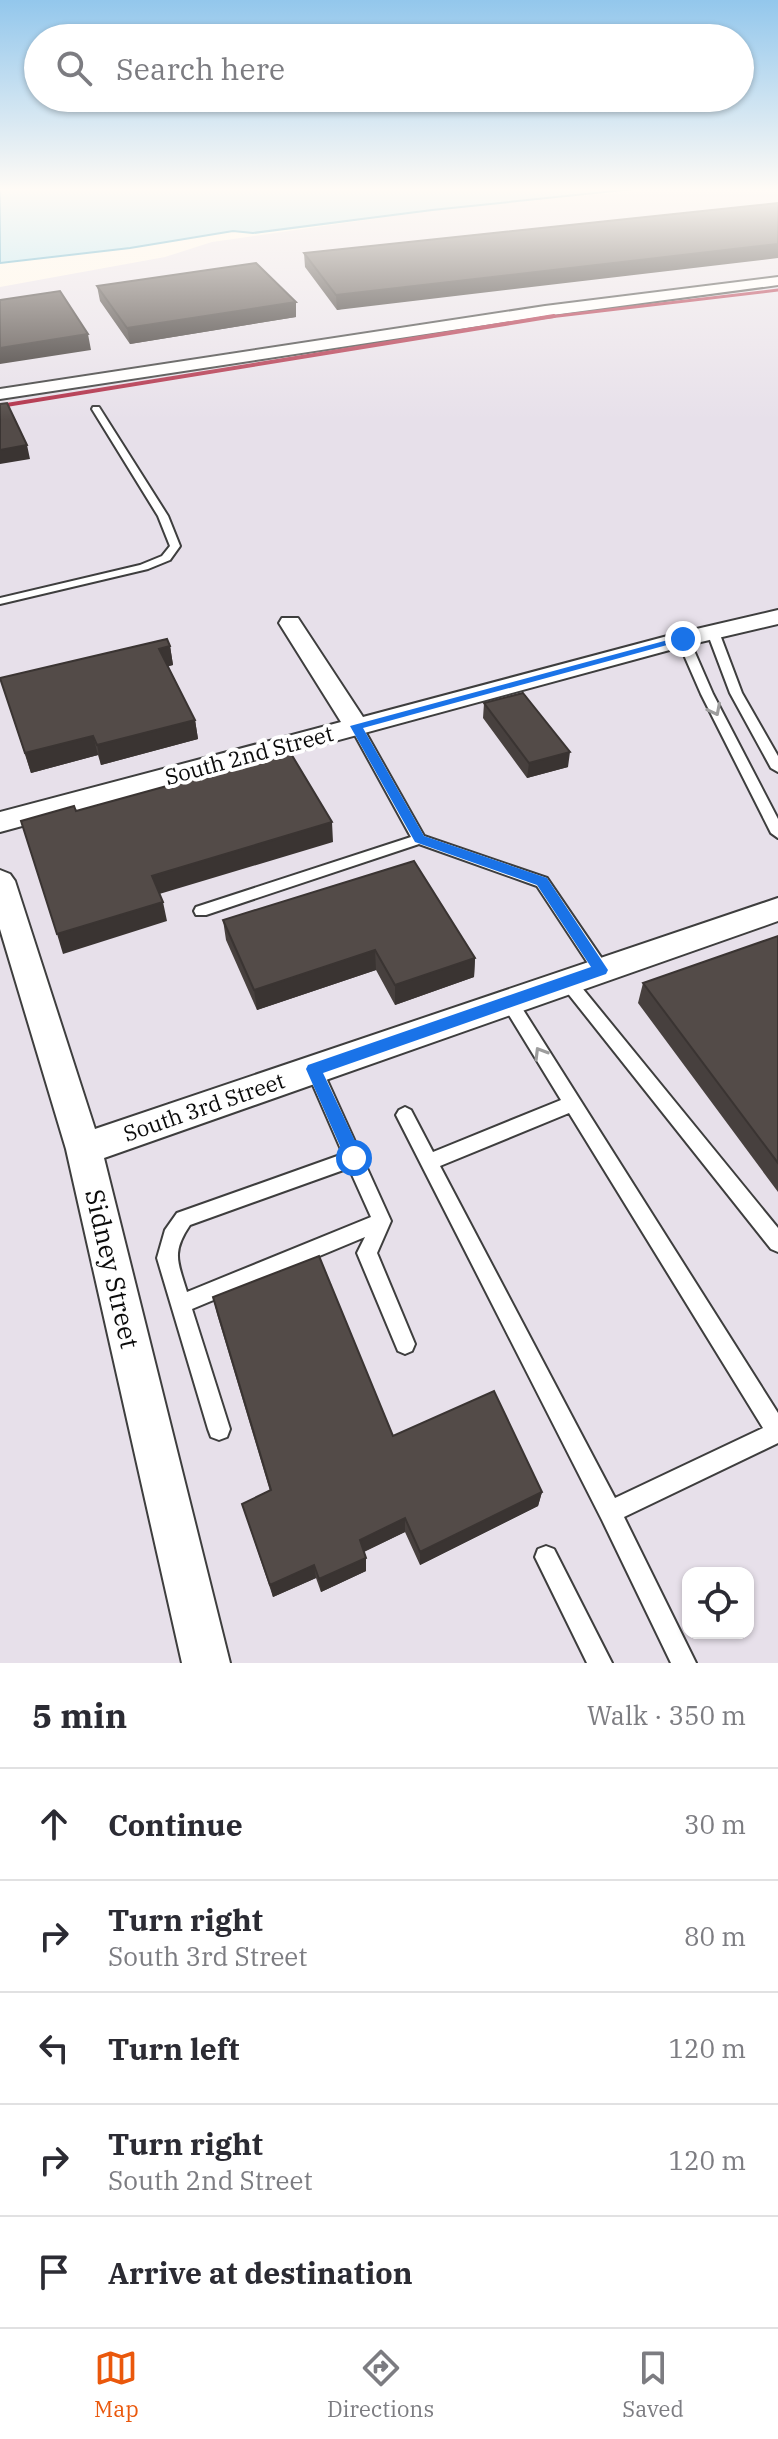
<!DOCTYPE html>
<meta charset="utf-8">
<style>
body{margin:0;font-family:"IBM Plex Serif",serif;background:#f7f7f7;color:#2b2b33}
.controls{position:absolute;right:24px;bottom:24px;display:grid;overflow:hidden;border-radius:16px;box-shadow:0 2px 6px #0004}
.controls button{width:72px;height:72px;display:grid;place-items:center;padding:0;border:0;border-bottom:2px solid #e1e1e2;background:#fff;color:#2b2b33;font:40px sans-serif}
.stop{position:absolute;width:24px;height:24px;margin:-18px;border:6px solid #1a73e8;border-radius:50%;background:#fff}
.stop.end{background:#1a73e8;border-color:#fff;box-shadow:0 2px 8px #0008}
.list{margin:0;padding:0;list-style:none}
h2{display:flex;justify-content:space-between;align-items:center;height:104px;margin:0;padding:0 32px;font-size:34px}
h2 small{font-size:26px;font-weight:400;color:#7c7c81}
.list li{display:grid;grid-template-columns:52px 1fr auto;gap:24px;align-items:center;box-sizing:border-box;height:112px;padding:0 32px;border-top:2px solid #e1e1e2}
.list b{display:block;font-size:30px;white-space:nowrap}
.list p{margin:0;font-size:26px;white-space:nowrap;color:#7c7c81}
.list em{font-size:26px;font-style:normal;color:#7c7c81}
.icon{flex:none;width:44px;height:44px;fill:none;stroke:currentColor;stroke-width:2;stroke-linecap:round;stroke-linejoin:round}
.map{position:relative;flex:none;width:778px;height:1663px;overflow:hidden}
.search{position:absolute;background:#fff;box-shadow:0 2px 6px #0004;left:24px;right:24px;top:24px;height:88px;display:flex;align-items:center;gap:20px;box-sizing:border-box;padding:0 28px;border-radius:44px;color:#7c7c81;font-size:30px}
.sheet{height:664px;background:#fff}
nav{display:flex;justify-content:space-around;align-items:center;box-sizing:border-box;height:112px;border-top:2px solid #e1e1e2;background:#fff;font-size:22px;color:#7c7c81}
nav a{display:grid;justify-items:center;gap:4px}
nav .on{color:#ea580c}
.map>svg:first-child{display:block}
.industrial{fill:#e7e0ea;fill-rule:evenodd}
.water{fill:#b3e3f1;stroke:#40a1c3;stroke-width:2}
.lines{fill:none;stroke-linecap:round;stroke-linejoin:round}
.service-casing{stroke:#3e3e3e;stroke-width:4}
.minor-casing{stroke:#3e3e3e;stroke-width:4}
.service{fill:#fff;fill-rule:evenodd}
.minor{fill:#fff;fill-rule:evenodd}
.rail-far1{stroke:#b02e47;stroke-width:3}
.rail{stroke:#b02e47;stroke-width:4}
.wall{fill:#47403e}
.shaded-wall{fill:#3a3432}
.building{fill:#534b48;stroke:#3a3432;stroke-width:2}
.oneway{stroke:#9d9d9d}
.route{fill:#1a73e8}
.labels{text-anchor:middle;stroke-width:8;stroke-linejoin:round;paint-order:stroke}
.street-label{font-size:22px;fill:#0b0b0b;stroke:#fff}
.near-street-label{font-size:26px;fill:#0b0b0b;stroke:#fff}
</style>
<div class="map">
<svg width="778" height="1663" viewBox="0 0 778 1663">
<rect width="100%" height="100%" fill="#fef7eb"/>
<!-- industrial -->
<path class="industrial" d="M665,188H778V1663H0V287L165,257L212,242L442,209ZM688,1573H748V1633H688Z"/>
<!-- water -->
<path class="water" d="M0,188H644L432,210L253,233L233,231L130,248L0,263Z"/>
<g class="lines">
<defs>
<path id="service" d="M93,407H99L168,516L180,546L170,560L148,569L0,604V598L140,565L162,556L170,546L158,516L92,409Z
M713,629L719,632L742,693L778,756V772L771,768L730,693L707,632Z
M683,636L689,639L713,694L778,819V838L771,833L701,694L677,639Z
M356,722L362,726L424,836L547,878L607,966L609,970L607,974L601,976L595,974L537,886L419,844L206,915H196L194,911L196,907L411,837L350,726Z
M568,976L574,978L778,1228V1252L771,1249L562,986L560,982L562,978Z
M509,996L515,997L778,1413V1443L624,1517L696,1663H671L602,1520L396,1115L399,1110L405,1107L411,1110L433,1152L561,1100L501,1002L503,997ZM569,1113L763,1428L615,1498L440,1166Z
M314,1062L320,1064L322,1069L391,1221L377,1253L415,1344L412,1351L405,1354L398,1351L357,1253L365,1237L192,1309L230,1429L227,1437L219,1440L211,1437L208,1429L157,1258L165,1230L177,1213L343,1154L306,1069L308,1064ZM349,1168L371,1217L187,1292C178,1262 171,1253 190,1225Z
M546,1546L554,1549L612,1663H587L535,1557L538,1549Z"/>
<path id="minor" d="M778,277V285L545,316L0,399V389L545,306Z
M778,610V624L688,645L0,832V812L341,722L279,623L282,618H298L363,717L675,634Z
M0,870L10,874L15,881L95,1129L778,898V921L104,1158L230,1663H182L66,1149L0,929Z"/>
</defs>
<!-- service casing -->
<use href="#service" class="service-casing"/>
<!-- minor casing -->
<use href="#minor" class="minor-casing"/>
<!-- service -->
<use href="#service" class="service"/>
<!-- minor -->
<use href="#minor" class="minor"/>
<!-- rail-far1 -->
<path class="rail-far1" d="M541,318L778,290"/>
<!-- rail -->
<path class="rail" d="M0,406L554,316"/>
</g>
<!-- wall -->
<path class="wall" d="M778,203L337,310L305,267L304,253Z
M97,286L296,302V317L130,344L100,301Z
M170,646L173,665L168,666L195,720L198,739L101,765L98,755L31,773L0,678Z
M484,703L568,767L527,778L483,718Z
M223,920L475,958L474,977L395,1005L376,970L257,1010L226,940Z
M778,936V1192L638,1003L643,983Z
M213,1297L393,1436L542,1492L538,1506L420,1565L405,1532L364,1552L366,1558V1571L321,1592L316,1578L273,1597L242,1504L270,1491L217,1314Z"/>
<!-- shaded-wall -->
<path class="shaded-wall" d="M778,244V258L337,310L336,295Z
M296,302V317L130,344L127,328Z
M88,334L91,350L0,364V348Z
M27,445L30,459L0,464V450Z
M170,646L173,665L162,668L159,649Z
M195,720L198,739L101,765L97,745Z
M93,736L98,755L31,773L25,753Z
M570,752L568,767L527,778L529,763Z
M332,822L333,842L156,895L152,876Z
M163,902L167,921L63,954L57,934Z
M375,950L376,970L257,1010L254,990Z
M475,958L474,977L395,1005V985Z
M542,1492L538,1506L420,1565V1552Z
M405,1518V1532L361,1553L360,1540Z
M366,1558V1571L321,1592L319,1579Z
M314,1565L316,1578L273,1597L270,1585Z"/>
<!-- building -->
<path class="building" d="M778,203V244L336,295L304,253Z
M256,263L296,302L127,328L97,286Z
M60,291L88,334L0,348V300Z
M7,403L27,445L0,450V404Z
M167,639L170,646L159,649L195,720L97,745L93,736L25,753L0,678Z
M523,693L570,752L529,763L484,703Z
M290,752L332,822L152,876L163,902L57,934L21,821L74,806L76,811Z
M414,861L475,958L395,985L375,950L254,990L223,920Z
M778,936V1163L643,983Z
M319,1256L393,1436L494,1391L542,1492L420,1552L405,1518L360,1540L366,1558L319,1579L314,1565L270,1585L242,1504L271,1490L213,1297Z"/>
<!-- one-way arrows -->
<defs><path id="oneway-chevron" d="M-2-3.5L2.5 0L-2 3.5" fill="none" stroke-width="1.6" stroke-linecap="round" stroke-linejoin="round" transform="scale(2)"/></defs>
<g class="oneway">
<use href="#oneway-chevron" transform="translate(715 710) rotate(63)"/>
<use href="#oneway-chevron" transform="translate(540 1053) rotate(-121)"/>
</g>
<!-- sky -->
<linearGradient id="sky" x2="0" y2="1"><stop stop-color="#93c7ec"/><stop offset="0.45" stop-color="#fffbf6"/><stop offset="1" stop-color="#fffbf6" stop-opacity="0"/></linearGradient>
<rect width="778" height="421" fill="url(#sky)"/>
<!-- route -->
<path class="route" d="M679,637L689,639L363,728L424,836L547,878L608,970L606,974L323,1073L363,1158L354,1166L348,1164L306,1069L308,1065L591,967L537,885L415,842L350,726Z"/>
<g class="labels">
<!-- street labels -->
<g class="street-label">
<text transform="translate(249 755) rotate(-15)" y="8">South 2nd Street</text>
<text transform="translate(204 1107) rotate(-19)" y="8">South 3rd Street</text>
</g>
<!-- near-street labels -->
<g class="near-street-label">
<text transform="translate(112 1269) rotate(77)" y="9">Sidney Street</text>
</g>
</g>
</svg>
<div class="controls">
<button><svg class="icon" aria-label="locate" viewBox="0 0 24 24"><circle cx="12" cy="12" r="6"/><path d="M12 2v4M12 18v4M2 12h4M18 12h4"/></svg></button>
</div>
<div class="stop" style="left:354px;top:1158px"></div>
<div class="stop end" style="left:683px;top:639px"></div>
<div class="search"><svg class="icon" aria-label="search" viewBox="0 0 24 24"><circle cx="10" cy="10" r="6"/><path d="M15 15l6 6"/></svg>Search here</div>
</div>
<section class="sheet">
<h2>5 min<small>Walk · 350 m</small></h2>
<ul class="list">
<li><svg class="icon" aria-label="ahead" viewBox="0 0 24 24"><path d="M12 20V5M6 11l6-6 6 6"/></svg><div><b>Continue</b></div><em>30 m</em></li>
<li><svg class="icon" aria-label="right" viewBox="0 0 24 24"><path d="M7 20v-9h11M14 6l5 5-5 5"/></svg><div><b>Turn right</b><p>South 3rd Street</p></div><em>80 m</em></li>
<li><svg class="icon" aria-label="left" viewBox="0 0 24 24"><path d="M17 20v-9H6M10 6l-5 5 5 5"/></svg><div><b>Turn left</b></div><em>120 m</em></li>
<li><svg class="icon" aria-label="right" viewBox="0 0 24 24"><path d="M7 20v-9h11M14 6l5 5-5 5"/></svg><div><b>Turn right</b><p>South 2nd Street</p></div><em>120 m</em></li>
<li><svg class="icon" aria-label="arrive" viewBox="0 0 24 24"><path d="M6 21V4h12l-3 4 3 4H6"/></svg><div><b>Arrive at destination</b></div></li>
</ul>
</section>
<nav>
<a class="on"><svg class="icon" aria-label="map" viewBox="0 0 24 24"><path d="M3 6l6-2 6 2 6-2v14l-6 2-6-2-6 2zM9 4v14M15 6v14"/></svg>Map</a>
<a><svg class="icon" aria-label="directions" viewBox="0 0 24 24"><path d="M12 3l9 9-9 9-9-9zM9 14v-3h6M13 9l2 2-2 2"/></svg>Directions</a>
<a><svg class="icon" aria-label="saved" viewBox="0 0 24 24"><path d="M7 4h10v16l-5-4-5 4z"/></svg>Saved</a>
</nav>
